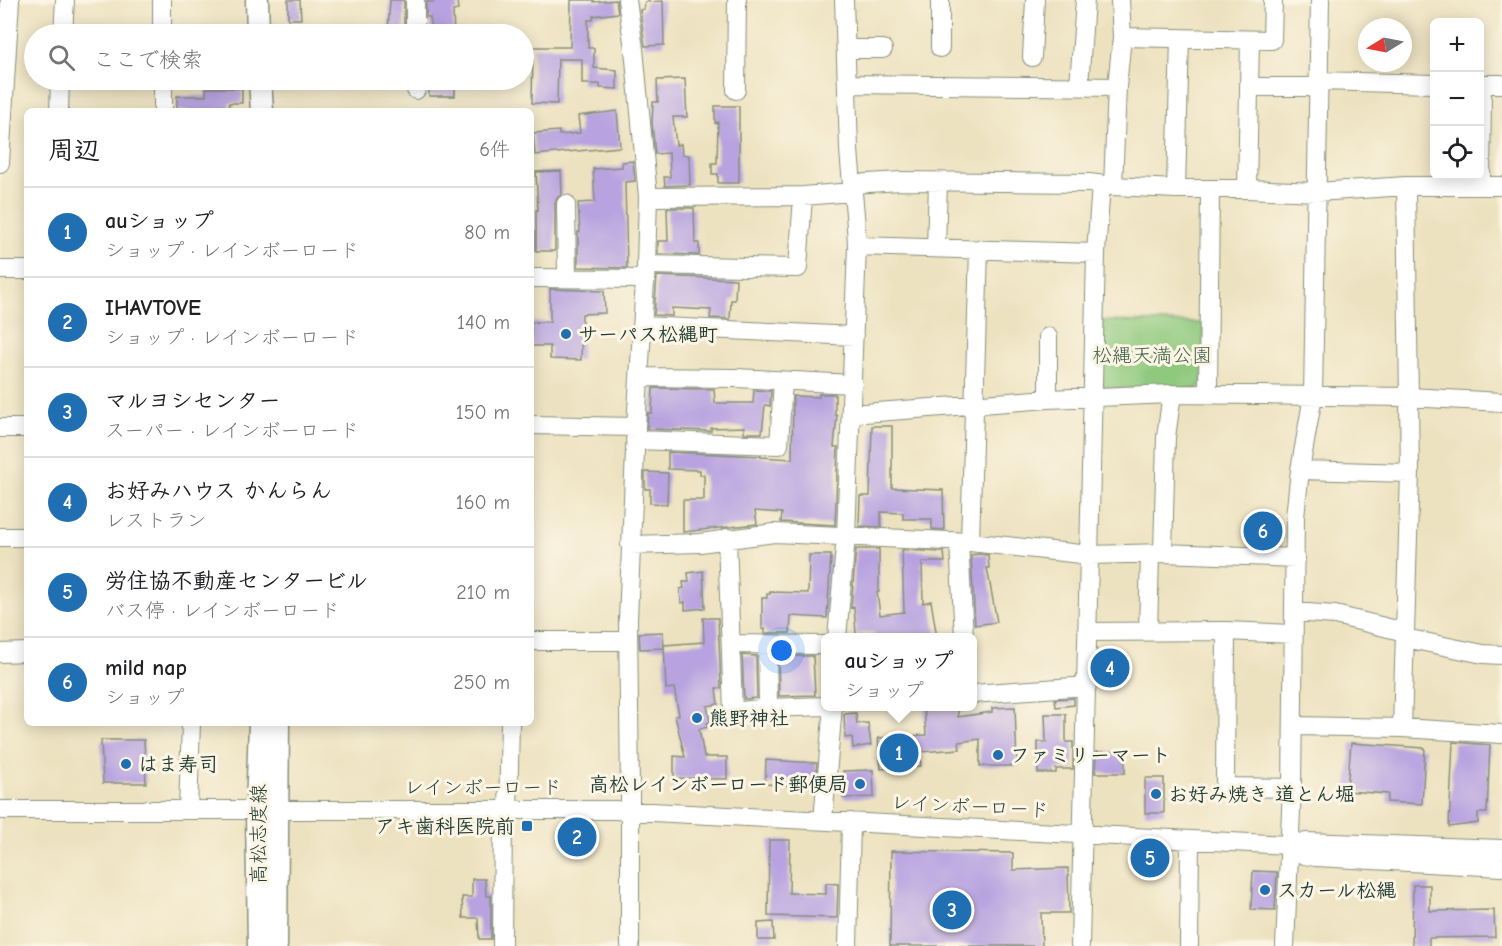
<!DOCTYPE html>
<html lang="ja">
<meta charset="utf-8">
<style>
body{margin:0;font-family:"Comic Neue","Klee One",sans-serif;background:#f2f2f2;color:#202124}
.controls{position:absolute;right:18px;top:18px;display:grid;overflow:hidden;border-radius:9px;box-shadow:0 3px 15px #0003}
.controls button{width:54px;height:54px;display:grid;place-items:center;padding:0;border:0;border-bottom:2px solid #e0e0e0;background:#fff;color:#202124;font:30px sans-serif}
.compass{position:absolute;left:1358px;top:18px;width:54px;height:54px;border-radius:50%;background:#fff;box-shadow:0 3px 15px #0003;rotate:260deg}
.you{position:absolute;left:782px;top:651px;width:21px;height:21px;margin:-15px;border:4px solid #fff;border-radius:50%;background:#1a73e8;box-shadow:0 0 0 9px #1a73e833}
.badge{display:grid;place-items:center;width:39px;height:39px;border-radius:50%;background:#1f6fb2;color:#fff;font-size:20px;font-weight:700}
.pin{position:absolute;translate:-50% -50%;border:3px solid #fff;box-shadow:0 2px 6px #0006}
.popup{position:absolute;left:821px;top:633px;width:156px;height:78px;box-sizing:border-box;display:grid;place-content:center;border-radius:9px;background:#fff;filter:drop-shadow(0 2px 4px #0005);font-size:20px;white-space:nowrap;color:#757577}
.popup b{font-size:22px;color:#202124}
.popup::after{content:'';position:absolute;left:50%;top:100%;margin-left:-12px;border:12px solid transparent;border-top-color:#fff}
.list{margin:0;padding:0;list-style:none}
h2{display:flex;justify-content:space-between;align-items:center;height:78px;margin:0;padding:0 24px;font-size:26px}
h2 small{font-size:20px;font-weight:400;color:#757577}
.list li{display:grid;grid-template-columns:39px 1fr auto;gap:18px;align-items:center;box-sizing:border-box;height:90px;padding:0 24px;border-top:2px solid #e0e0e0}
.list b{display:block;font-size:22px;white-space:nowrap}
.list p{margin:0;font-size:20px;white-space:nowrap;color:#757577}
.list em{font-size:20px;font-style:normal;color:#757577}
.icon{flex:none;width:33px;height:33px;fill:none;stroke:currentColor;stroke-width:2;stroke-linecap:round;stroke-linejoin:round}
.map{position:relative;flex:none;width:1502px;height:946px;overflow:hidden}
.search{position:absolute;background:#fff;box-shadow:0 3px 15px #0003;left:24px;top:24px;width:510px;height:66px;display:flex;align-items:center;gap:15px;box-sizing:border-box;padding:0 21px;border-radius:33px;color:#757577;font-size:22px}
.panel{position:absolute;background:#fff;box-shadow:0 3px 15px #0003;left:24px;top:108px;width:510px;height:618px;border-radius:9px}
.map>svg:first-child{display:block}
.green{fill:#8ec97e;stroke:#568359;stroke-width:1.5}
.building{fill:#b8a3e0}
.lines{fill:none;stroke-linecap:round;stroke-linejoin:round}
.minor-casing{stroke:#86907a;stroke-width:20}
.major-casing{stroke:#86907a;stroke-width:25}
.minor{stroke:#fff;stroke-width:18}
.major{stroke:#fff;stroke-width:22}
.poi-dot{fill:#1f6fb2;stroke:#fcf5e5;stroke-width:2}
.labels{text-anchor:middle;stroke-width:6;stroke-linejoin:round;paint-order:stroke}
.poi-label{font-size:20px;font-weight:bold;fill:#1f3d34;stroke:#fcf5e5;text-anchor:start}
.park-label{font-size:20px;fill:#3b6046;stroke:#fcf5e5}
.street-label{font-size:20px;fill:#1f3d34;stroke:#fcf5e5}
</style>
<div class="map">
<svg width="1502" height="946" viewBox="0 0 1502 946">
<rect width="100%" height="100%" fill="#fcf5e5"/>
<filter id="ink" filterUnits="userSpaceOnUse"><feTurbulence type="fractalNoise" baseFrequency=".0167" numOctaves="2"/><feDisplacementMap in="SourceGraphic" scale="12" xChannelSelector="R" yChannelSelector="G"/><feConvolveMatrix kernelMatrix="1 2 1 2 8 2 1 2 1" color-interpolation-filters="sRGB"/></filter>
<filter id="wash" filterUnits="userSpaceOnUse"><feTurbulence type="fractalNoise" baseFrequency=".008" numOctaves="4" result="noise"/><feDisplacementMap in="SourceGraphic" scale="24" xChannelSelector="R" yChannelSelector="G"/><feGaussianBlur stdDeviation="1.35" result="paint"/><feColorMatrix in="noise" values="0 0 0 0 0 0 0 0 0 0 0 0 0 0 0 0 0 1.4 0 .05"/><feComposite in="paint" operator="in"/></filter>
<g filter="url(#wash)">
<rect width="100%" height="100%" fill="#ede2c0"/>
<!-- green -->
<path class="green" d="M1102,321L1204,323L1202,383L1197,389L1105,388L1100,383Z"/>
<g id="blocks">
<!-- building -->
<path class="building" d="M288,0H300L301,19H288Z
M390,0H404V33L388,32Z
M434,0H457L458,10L453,11L454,34H431L430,17H426V2H434Z
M571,0H594V2L616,0L618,13L593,16V20H588V48H594V68L617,70V89L600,88V84H582V59H558L557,104L532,103L533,47H570Z
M663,1L664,45L645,46L640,10L644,9L645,2Z
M685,79L687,117H673L676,145L681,144L682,155H689L690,185L665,186L664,177H670L669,153L655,154L652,123L653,102H658L657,80Z
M429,80H455V96H429Z
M206,88H242V103H229V111H177V96H206Z
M715,106H739V183H718V174H712V163H717L718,122L715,123Z
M617,111L620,147L535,155L533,133L559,131V135L580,133L578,116Z
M633,161L635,181L625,182L627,268L578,267V232H580L578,203L595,202L593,169L622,167V162Z
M561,171L562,194L557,198L555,204V251H536V210H538L536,172Z
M667,208H694L695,243H699V255L658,254V241H668Z
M657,276L736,279L735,300H731L730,319L710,318L711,310L672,308V316L654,315Z
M550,289L604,291L605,313L582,314L581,360L550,359V346H531V322H550Z
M653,388L714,389L715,403H753L754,390L771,391L770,406L765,405L762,433H744V427L711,428V431L647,429L648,413H652Z
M819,394H835V415H837L834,447H838L835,525L781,522L782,513L755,511L757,524L683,532V500H704V475H700V470L668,469V452L761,456V457L792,459L793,396L819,397Z
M872,426H892V488L943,490L944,530L932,529V519H903V513L881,512V527L859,526L860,496H870Z
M645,472L668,473L667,504L650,503V489H645Z
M856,549H879V592H877L880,615L904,612L902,550L944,552L945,562H922L923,603L931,601L937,638H874V632L856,634L854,607L851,608Z
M979,554L988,555L989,568H987L997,622L975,625L971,555Z
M809,555H831L827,618L791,616L790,633H765V629H762V598H767V594H770V592L808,593Z
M703,571L705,608L685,610V602L681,603L680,589L684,588L683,582H689L688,573Z
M703,618H718L721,688H716L718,704L707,706L710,722L707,723L708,727L699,729L704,757H727V779L674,778V756L685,757L675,716L679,715L674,688L666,689L664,645L704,642Z
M663,632L664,648L640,649L639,633Z
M742,655L756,656L757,698L744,699Z
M1098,655H1118V678H1097Z
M778,656H813L815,695L779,696Z
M1074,698V705L1056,707L1055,699Z
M958,706V717L992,712V708L1015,707L1017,766H980V739L959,742L960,749L920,752L921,766L881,769L878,738L926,735L924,708Z
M856,713L857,724L868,723L871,745L853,748L852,737L845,738L844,714Z
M1045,714H1066V742H1073V769H1056V773H1038V742H1046Z
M101,740H144L146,783H103Z
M1453,742L1490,745L1487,813H1478V823L1449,827Z
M1351,743L1425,748L1422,804L1387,802L1388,794L1347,791Z
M1096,752H1125V773H1095Z
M766,760L817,763L815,787L765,784Z
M873,770L874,797L843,798V771Z
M1145,778H1164V813H1145Z
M769,840H790L789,893L826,894V883L838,884L837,918L768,916Z
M891,851L1013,853V870L1068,868L1069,913H1041L1042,946H890Z
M1253,871L1277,872L1275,910L1251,909Z
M472,879H485L486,896H491V939H479L478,918H463L462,897H472Z
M1413,885H1430V911L1494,910L1495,937L1429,938V946H1412Z
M773,922L774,940H758V923Z"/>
</g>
</g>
<g filter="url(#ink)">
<use href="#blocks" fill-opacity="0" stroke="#86907a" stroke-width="1.5"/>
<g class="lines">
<defs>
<path id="minor" d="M162,0V34
M415,0V34
M627,0L634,49L648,197L646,265L636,427L628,620L630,790V946
M63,34L65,0
M1122,37L1272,40L1273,0
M940,48V0
M846,49H883
M1032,57L1035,0
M163,80V111
M416,80V90
M1318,81L1434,84
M847,84L1117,87
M1480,84H1502
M1079,86L1085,0
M1249,87H1317
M736,90L737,0
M59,111L60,80
M0,163L10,0
M852,184L901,181L1089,183L1113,186L1176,189H1247L1317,192L1406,186H1502
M1113,186L1117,87L1122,37L1120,0
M1481,186L1482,85
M1176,189L1180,38
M1247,189L1250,40
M648,197L803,196L852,192
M566,204L567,278
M857,246L1096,253
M936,248L938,182
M646,265L798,268L803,196
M0,270H27
M531,278L644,279
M642,326L854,336
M640,377L736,378L853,384
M1208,393L1210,190
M1048,399V337
M851,414L1048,399L1172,394L1409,397L1502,402
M531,425L636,427
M0,428H27
M635,440L779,445L783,381
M1300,470L1410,473
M0,537H27
M727,538L733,712L768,708L826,706
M959,542L964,638
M970,542L979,249
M630,545L700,543L774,533L970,542L1090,555L1163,553L1296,558
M1163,553L1166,437L1172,394
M1294,612L1335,615L1405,632
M1226,631L1225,787L1292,788
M1088,632L1226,631L1293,634
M1148,632L1150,554
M837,638L846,536L857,246C856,213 851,181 849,149C847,99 846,49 844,0
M1405,638L1483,654L1502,655
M531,641H628
M731,644L826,645
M767,644L768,708
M0,653L27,652
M972,694L1087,686
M1293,726L1402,728L1502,734
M1402,728L1410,473L1406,186
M0,810H614L1289,845L1306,842L1502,849
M188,810L191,723
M508,810L510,723
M823,820L833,706
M1289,845L1304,855L1316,857L1502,867
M502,946L503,810
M848,946L851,822
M1080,946L1096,253L1101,185
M1189,946L1190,840
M1285,946L1292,788L1295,517L1300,470L1313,396L1320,0"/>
<path id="major" d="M257,0L258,34
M260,80L262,111
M259,946L257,810L260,723
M276,946L278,723"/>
</defs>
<!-- minor casing -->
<use href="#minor" class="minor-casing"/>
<!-- major casing -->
<use href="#major" class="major-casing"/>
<!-- minor -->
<use href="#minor" class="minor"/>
<!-- major -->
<use href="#major" class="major"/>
</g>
</g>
<!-- markers -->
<g class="poi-dot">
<circle cx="566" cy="334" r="6"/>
<circle cx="697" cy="718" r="6"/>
<circle cx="998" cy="755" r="6"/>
<circle cx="126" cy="764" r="6"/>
<circle cx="860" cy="784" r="6"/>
<circle cx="1156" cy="794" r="6"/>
<rect x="521" y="820" width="12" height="12" rx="3"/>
<circle cx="1265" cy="890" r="6"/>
</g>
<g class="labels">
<!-- poi labels -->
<g class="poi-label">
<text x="578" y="341">サーパス松縄町</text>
<text x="709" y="725">熊野神社</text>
<text x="1010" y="762">ファミリーマート</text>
<text x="138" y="771">はま寿司</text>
<text x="848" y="791" text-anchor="end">高松レインボーロード郵便局</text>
<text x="1168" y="801">お好み焼き 道とん堀</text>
<text x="515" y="833" text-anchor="end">アキ歯科医院前</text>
<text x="1277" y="897">スカール松縄</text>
</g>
<!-- park labels -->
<g class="park-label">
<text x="1152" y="362">松縄天満公園</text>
</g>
<!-- street labels -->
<g class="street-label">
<text x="483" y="794">レインボーロード</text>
<text transform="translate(970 806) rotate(3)" y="7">レインボーロード</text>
<text transform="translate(258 834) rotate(-90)" y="7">高松志度線</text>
</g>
</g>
</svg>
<div class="controls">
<button>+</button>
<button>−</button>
<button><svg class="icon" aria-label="locate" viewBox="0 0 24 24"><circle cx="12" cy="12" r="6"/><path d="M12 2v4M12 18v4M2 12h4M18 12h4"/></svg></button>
</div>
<svg class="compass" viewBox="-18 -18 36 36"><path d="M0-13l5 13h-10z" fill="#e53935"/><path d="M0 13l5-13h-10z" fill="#757577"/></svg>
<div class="you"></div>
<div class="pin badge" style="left:899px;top:753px">1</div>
<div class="popup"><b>auショップ</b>ショップ</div>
<div class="pin badge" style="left:577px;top:837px">2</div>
<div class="pin badge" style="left:952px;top:910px">3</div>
<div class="pin badge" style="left:1110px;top:668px">4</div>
<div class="pin badge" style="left:1150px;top:858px">5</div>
<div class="pin badge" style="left:1263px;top:531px">6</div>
<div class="search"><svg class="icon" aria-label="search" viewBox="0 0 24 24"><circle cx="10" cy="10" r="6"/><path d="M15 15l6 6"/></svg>ここで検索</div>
<section class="panel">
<h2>周辺<small>6件</small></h2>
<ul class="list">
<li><span class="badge">1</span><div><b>auショップ</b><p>ショップ · レインボーロード</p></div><em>80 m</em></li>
<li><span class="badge">2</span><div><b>IHAVTOVE</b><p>ショップ · レインボーロード</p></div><em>140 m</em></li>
<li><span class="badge">3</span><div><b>マルヨシセンター</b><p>スーパー · レインボーロード</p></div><em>150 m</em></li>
<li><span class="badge">4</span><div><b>お好みハウス かんらん</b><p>レストラン</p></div><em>160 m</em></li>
<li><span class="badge">5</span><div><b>労住協不動産センタービル</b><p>バス停 · レインボーロード</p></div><em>210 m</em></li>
<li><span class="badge">6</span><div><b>mild nap</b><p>ショップ</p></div><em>250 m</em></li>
</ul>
</section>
</div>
